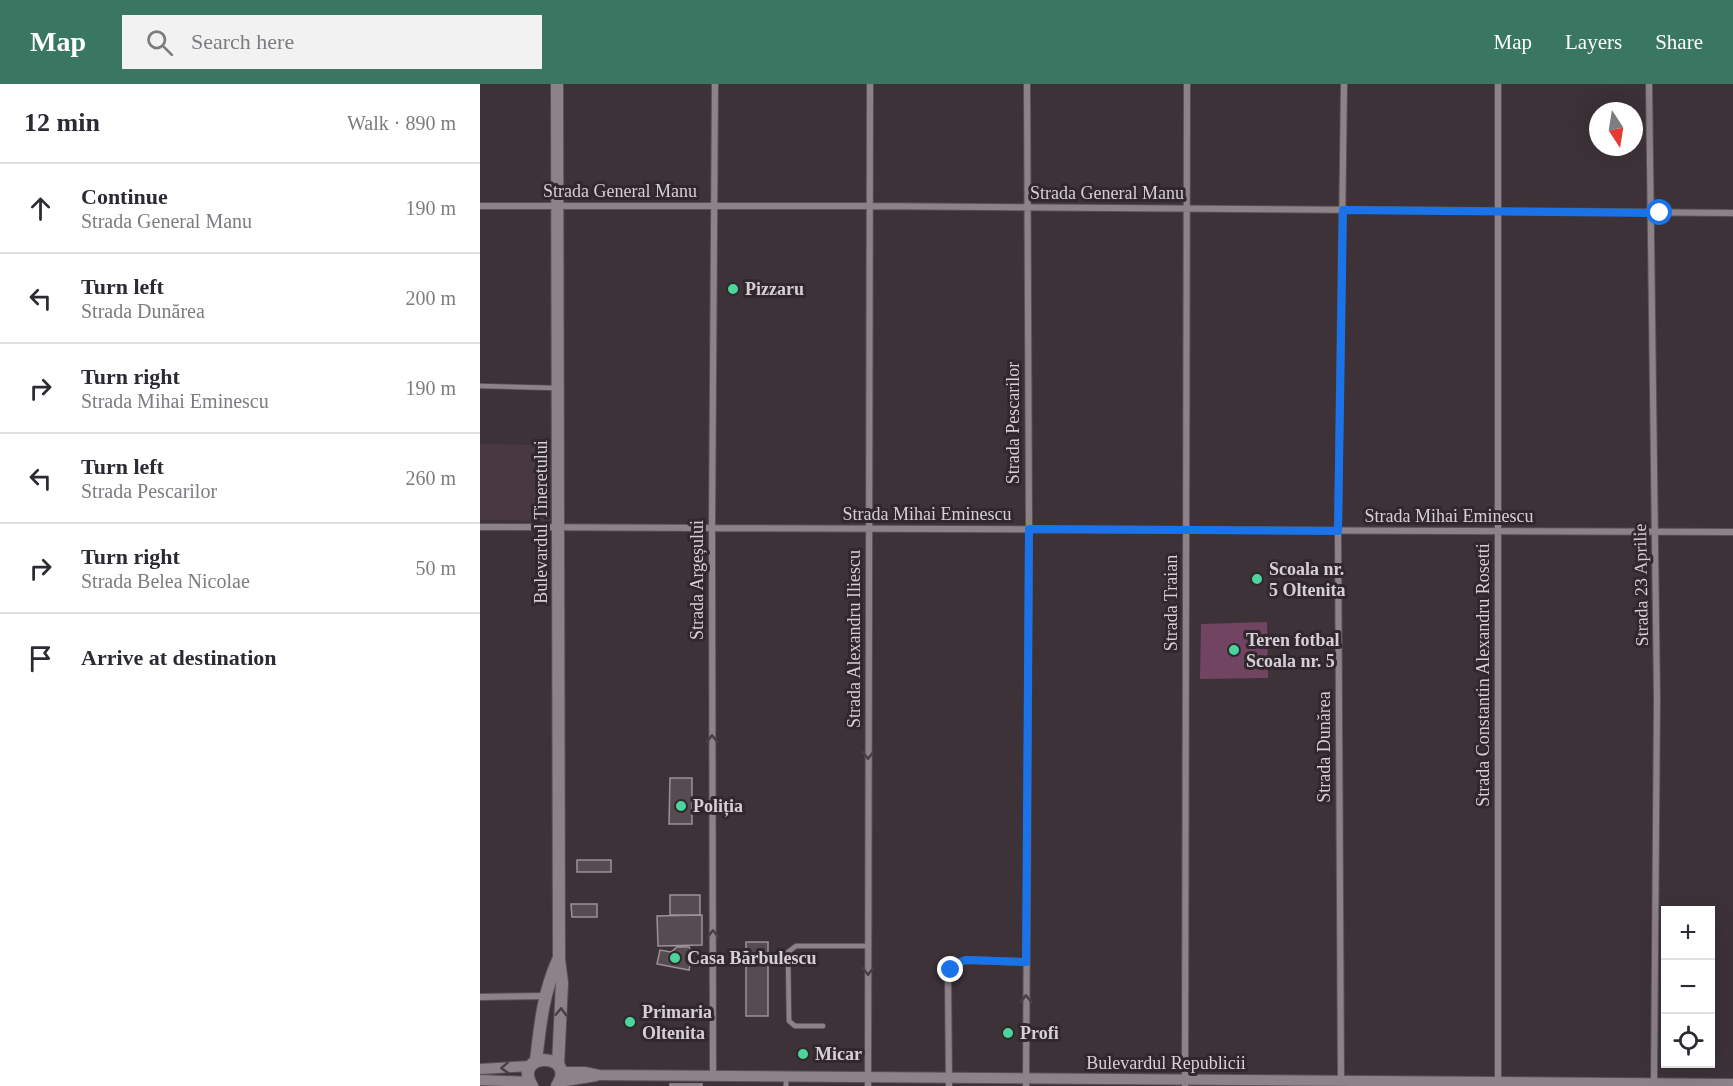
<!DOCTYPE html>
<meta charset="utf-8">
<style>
body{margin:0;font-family:"Times New Roman",serif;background:#f2f2f3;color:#2b2b33}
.controls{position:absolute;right:18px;bottom:18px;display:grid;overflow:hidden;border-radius:0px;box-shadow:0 6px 24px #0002}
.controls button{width:54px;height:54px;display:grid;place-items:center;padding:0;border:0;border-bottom:2px solid #e1e1e2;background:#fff;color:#2b2b33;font:30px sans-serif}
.compass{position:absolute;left:1109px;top:18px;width:54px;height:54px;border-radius:50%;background:#fff;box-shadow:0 6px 24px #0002;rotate:168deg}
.stop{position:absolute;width:18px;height:18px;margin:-14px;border:4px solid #1a73e8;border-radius:50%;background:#fff}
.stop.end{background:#1a73e8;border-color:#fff;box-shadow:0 2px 6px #0008}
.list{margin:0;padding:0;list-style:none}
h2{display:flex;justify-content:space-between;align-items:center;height:78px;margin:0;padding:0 24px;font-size:26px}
h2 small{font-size:20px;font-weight:400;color:#7c7c81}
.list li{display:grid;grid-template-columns:39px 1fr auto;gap:18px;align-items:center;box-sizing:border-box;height:90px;padding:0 24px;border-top:2px solid #e1e1e2}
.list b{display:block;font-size:22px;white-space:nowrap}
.list p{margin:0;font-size:20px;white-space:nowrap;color:#7c7c81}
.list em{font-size:20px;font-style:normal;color:#7c7c81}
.icon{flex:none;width:33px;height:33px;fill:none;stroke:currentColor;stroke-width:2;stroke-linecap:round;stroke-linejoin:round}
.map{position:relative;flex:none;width:1253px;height:1002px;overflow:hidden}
header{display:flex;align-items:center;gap:36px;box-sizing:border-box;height:84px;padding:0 30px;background:#397762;color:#fff}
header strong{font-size:28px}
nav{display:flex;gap:33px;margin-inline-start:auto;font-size:21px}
.search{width:420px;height:54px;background:#f2f2f3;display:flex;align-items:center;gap:15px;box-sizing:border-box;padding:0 21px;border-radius:0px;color:#7c7c81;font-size:22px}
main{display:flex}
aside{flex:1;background:#fff}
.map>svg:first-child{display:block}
.built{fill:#483842}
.green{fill:#714561}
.building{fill:#564b51;stroke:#9d9198;stroke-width:1.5}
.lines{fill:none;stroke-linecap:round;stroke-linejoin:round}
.service-casing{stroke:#595055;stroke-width:6}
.minor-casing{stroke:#595055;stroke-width:8}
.tertiary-casing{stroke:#595055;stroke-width:12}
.secondary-casing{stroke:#595055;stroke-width:14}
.service{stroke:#8e8289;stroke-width:4.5}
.minor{stroke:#8e8289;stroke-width:6}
.tertiary{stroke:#8e8289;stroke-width:10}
.secondary{stroke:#8e8289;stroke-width:12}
.oneway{stroke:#483e44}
.route{stroke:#1a73e8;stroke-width:8}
.poi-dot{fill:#4bd49b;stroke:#31282d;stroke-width:2}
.labels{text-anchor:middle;stroke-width:6;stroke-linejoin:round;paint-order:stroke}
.street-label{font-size:18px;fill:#d6cfd3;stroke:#31282d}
.poi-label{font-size:18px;font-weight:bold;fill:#d6cfd3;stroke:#31282d;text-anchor:start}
</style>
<header>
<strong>Map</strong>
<div class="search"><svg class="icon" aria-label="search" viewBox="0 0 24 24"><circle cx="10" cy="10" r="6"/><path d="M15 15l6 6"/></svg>Search here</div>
<nav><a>Map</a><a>Layers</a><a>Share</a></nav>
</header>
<main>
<aside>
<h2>12 min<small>Walk · 890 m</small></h2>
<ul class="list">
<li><svg class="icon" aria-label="ahead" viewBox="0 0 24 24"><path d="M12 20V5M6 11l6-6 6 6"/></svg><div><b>Continue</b><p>Strada General Manu</p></div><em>190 m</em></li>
<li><svg class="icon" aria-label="left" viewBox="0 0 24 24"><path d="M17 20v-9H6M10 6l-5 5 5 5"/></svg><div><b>Turn left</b><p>Strada Dunărea</p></div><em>200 m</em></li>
<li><svg class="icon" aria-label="right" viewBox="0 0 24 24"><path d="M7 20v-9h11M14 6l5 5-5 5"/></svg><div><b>Turn right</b><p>Strada Mihai Eminescu</p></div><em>190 m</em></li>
<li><svg class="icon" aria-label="left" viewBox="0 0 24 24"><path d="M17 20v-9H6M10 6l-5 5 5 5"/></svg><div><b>Turn left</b><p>Strada Pescarilor</p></div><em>260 m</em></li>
<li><svg class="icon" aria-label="right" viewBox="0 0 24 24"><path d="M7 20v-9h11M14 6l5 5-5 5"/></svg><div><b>Turn right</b><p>Strada Belea Nicolae</p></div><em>50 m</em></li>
<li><svg class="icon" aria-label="arrive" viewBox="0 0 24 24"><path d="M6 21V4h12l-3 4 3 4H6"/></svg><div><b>Arrive at destination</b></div></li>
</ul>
</aside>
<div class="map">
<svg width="1253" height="1002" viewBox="0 0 1253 1002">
<rect width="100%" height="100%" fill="#3c3238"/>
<!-- built -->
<path class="built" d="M0,360L74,361V437L0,436Z"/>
<!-- green -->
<path class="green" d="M787,538L788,594L720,595L721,540Z"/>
<!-- building -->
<path class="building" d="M190,694H212V740H189Z
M97,776H131V788H97Z
M190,811H220V831H190Z
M91,820H117V833H92Z
M222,831V861L178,862L177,832Z
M266,858H288V932H266Z
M197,863H209L212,868L209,886L177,880L180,866L191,868Z
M190,1000H222V1002H190Z"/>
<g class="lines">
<defs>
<path id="service" d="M0,302L76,304
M343,942H315L309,937L308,868L316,862H388
M306,993V1002"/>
<path id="minor" d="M1018,0V998
M1169,0L1177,614L1174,1001
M0,122H390L1253,129
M0,443L1253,448
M0,913L65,912
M233,992L232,444L235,0
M861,998L858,447L864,0
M388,1002L390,0
M469,1002L468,893C472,884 476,880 486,876L546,878
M546,1002L549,445L547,0
M705,1002L707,0"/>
<path id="tertiary" d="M0,985L51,982
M81,988H104L119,991L1253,1000
M0,996L50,998
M80,998L116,992"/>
<path id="secondary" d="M77,0L79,875L82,899L78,981
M56,977C60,942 63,909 78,876
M52,1002C31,967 99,968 77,1002"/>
</defs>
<!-- service casing -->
<use href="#service" class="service-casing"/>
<!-- minor casing -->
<use href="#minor" class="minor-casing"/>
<!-- tertiary casing -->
<use href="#tertiary" class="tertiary-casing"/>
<!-- secondary casing -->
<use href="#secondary" class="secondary-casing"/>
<!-- service -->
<use href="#service" class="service"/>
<!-- minor -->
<use href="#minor" class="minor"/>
<!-- tertiary -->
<use href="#tertiary" class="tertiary"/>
<!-- secondary -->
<use href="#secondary" class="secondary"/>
</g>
<!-- one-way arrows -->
<defs><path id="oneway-chevron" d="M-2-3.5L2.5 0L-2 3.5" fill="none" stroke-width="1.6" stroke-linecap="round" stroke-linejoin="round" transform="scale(1.5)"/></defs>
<g class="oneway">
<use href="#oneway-chevron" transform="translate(232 655) rotate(-90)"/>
<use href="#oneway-chevron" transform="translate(388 671) rotate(90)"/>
<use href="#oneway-chevron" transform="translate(233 850) rotate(-90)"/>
<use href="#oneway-chevron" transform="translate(388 887) rotate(90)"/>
<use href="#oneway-chevron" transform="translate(546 915) rotate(-90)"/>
<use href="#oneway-chevron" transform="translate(81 928) rotate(-88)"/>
<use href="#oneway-chevron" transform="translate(25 984) rotate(177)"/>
</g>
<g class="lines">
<!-- route -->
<path class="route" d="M471,886L478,879L486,876L546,878L549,445L858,447L863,126L1180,129"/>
</g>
<!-- markers -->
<g class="poi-dot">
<circle cx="253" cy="205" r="6"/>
<circle cx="777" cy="495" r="6"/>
<circle cx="754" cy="566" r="6"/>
<circle cx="201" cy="722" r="6"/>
<circle cx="195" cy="874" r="6"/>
<circle cx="150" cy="938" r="6"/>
<circle cx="528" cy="949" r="6"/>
<circle cx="323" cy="970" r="6"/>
</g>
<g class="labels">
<!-- street labels -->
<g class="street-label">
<text x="140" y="113">Strada General Manu</text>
<text x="627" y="115">Strada General Manu</text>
<text transform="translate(533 339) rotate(-90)" y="6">Strada Pescarilor</text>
<text x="447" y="436">Strada Mihai Eminescu</text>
<text x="969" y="438">Strada Mihai Eminescu</text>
<text transform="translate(61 438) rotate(-90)" y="6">Bulevardul Tineretului</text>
<text transform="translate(217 496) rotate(-90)" y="6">Strada Argeșului</text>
<text transform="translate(1161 501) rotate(-91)" y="6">Strada 23 Aprilie</text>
<text transform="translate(691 519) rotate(-90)" y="6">Strada Traian</text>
<text transform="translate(374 555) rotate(-90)" y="6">Strada Alexandru Iliescu</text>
<text transform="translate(1003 591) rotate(-90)" y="6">Strada Constantin Alexandru Rosetti</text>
<text transform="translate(844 663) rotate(-90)" y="6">Strada Dunărea</text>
<text x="686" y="985">Bulevardul Republicii</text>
</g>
<!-- poi labels -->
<g class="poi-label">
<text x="265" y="211">Pizzaru</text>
<text x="789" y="491">Scoala nr.<tspan x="789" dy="21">5 Oltenita</tspan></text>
<text x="766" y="562">Teren fotbal<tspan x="766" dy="21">Scoala nr. 5</tspan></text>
<text x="213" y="728">Poliția</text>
<text x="207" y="880">Casa Bărbulescu</text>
<text x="162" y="934">Primaria<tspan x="162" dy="21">Oltenita</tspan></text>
<text x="540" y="955">Profi</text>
<text x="335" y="976">Micar</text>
</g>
</g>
</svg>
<div class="controls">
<button>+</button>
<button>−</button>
<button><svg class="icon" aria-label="locate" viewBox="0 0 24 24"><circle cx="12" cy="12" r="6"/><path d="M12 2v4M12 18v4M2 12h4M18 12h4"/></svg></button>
</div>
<svg class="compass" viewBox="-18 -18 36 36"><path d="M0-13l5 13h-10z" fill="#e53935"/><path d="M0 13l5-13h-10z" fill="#7c7c81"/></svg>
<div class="stop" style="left:1180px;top:129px"></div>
<div class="stop end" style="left:471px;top:886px"></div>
</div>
</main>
